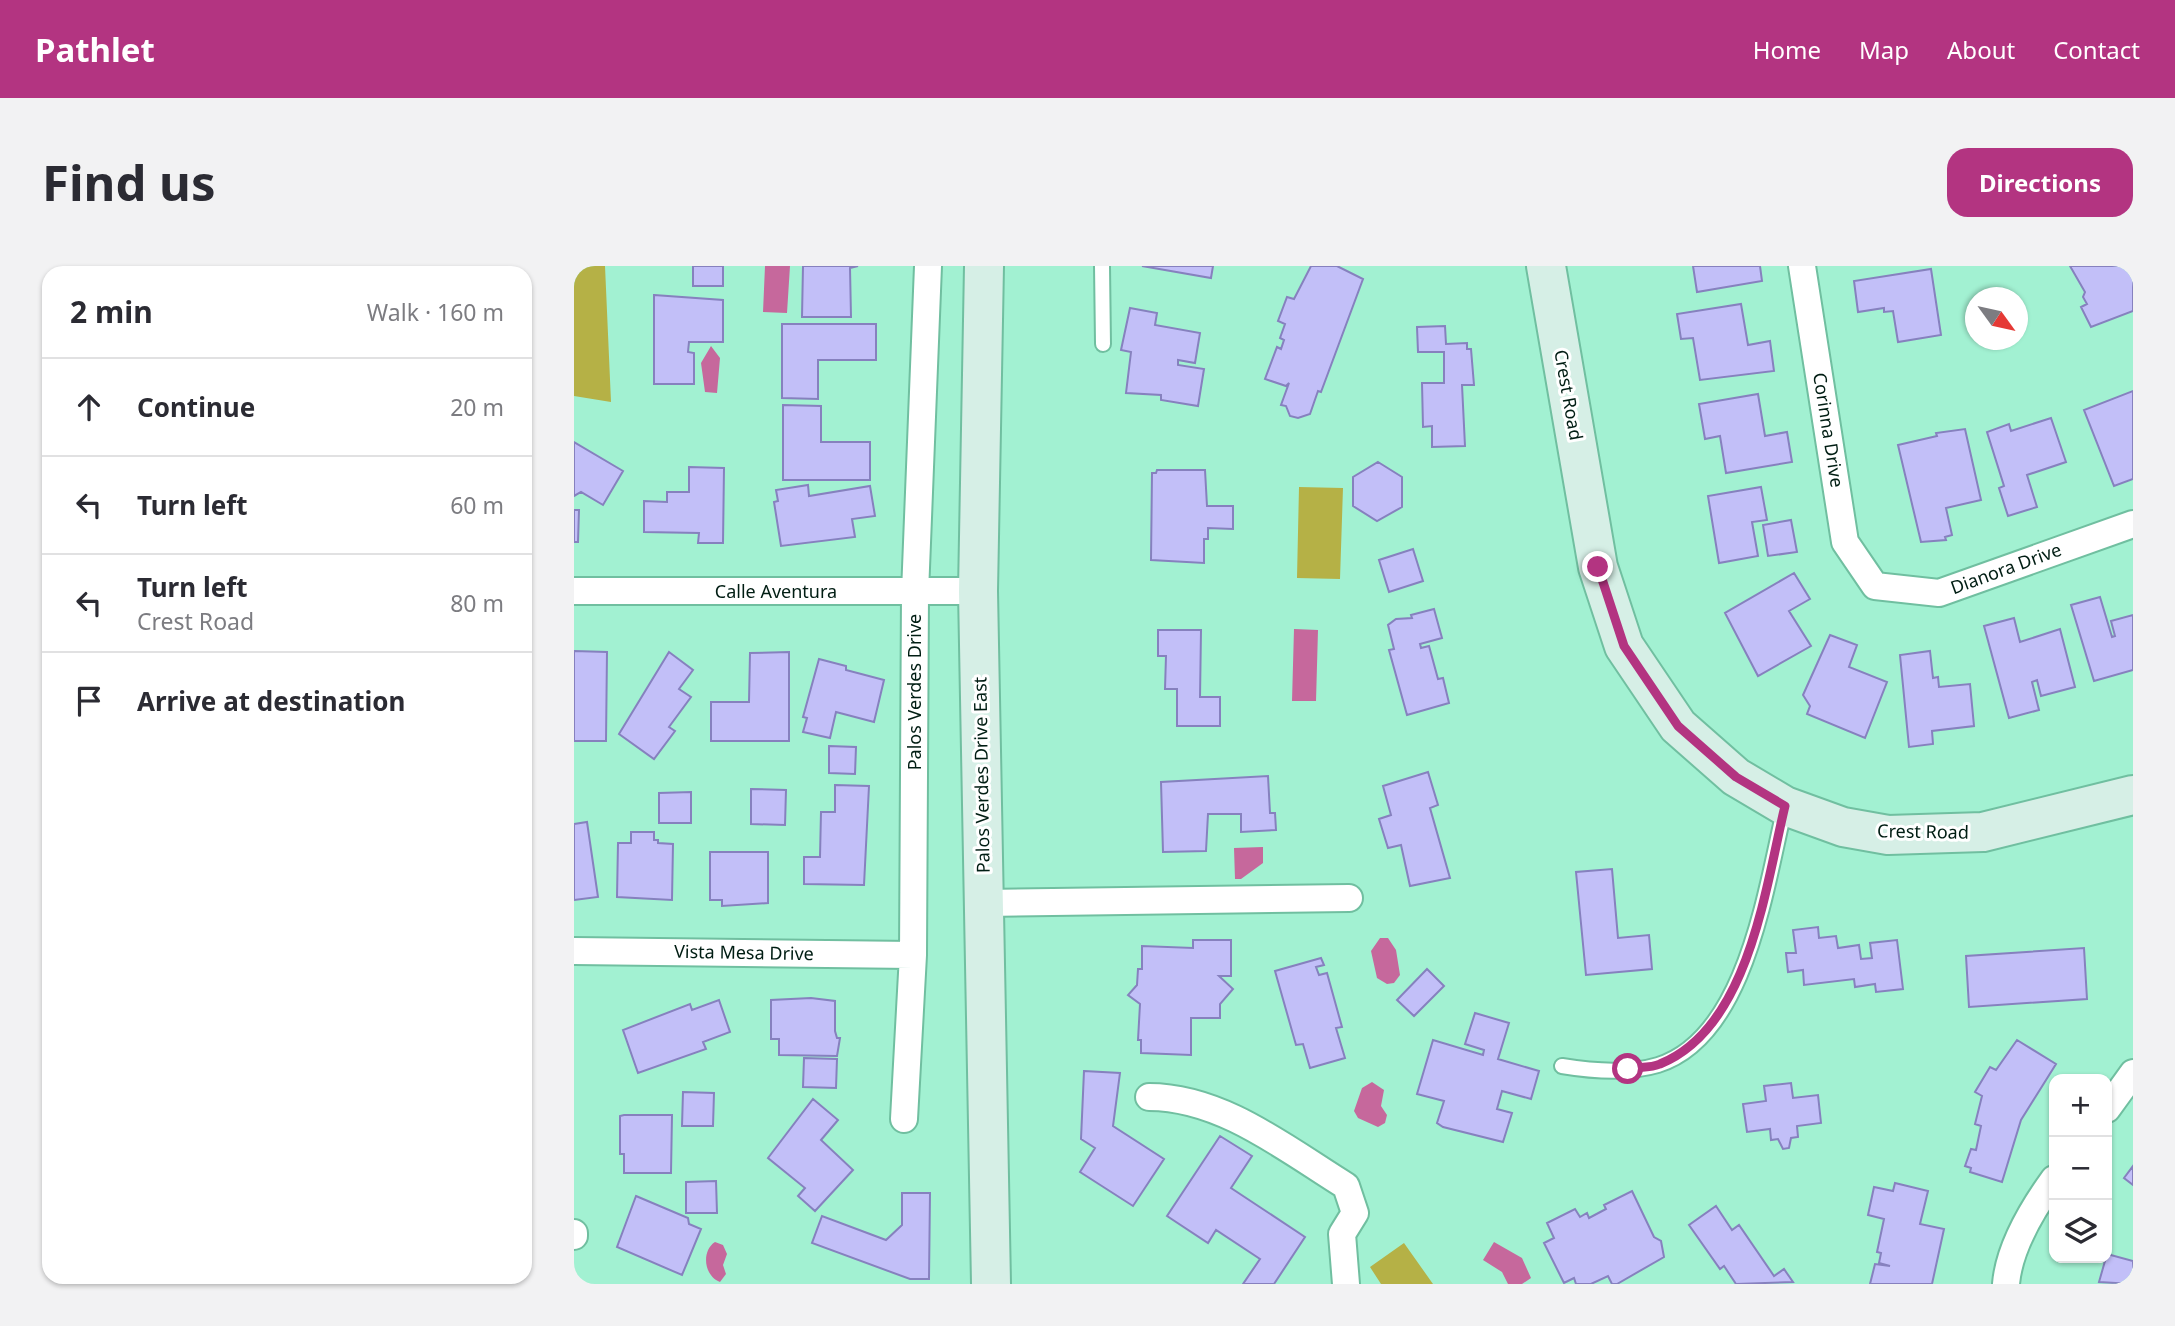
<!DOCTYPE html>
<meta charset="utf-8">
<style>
body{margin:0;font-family:"Noto Sans",sans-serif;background:#f2f2f3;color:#2b2b33}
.controls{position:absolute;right:21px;bottom:21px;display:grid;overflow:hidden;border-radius:14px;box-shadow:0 2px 5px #0004}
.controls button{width:63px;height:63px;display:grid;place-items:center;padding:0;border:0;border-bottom:2px solid #e1e1e2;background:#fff;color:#2b2b33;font:35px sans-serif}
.compass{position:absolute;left:1391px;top:21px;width:63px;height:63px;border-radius:50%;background:#fff;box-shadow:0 2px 5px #0004;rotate:123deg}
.stop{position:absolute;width:21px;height:21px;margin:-16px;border:5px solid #b33481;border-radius:50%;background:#fff}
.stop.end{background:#b33481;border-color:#fff;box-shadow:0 2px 7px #0008}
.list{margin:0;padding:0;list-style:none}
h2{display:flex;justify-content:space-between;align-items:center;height:91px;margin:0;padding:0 28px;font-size:30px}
h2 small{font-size:23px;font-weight:400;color:#7c7c81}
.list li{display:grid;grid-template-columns:46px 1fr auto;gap:21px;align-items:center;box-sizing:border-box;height:98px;padding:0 28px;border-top:2px solid #e1e1e2}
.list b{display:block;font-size:26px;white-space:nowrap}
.list p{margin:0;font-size:23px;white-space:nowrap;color:#7c7c81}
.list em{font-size:23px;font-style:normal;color:#7c7c81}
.icon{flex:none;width:38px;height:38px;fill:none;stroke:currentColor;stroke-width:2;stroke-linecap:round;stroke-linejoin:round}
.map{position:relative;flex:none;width:1559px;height:1018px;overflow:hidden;border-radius:21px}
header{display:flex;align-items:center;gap:42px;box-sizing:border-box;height:98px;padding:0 35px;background:#b33481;color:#fff}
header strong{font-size:33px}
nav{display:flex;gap:38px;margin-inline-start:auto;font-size:24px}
.intro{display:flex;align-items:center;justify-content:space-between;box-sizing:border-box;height:168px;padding:0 42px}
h1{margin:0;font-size:49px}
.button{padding:18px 32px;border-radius:21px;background:#b33481;color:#fff;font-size:24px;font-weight:700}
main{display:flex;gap:42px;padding:0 42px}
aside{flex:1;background:#fff;border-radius:21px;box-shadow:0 2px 5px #0004}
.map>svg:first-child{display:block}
.green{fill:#b5b146}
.water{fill:#c6689c}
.building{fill:#c2bff8;stroke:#8681be;stroke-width:2}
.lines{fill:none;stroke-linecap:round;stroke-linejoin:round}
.lane-casing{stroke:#70bfa0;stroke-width:18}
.street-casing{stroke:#70bfa0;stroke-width:30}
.secondary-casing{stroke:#70bfa0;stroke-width:42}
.lane{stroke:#fff;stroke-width:14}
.street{stroke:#fff;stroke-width:26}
.secondary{stroke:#d6efe6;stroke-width:38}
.route{stroke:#b33481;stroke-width:9}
.labels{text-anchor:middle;stroke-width:6;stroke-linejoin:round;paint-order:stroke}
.street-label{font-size:18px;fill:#001d13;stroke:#fff}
</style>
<header>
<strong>Pathlet</strong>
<nav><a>Home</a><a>Map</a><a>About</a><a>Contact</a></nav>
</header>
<div class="intro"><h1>Find us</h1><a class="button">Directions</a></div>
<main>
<aside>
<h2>2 min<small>Walk · 160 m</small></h2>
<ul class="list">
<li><svg class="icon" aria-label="ahead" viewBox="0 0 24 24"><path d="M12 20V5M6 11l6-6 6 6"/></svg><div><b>Continue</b></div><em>20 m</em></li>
<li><svg class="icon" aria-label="left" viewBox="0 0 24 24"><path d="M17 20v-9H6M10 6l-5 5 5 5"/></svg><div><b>Turn left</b></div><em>60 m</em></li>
<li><svg class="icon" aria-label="left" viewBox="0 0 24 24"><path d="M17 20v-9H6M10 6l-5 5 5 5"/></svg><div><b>Turn left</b><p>Crest Road</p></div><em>80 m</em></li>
<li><svg class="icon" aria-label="arrive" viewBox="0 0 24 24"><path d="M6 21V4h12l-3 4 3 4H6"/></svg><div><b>Arrive at destination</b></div></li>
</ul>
</aside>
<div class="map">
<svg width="1559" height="1018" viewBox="0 0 1559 1018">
<rect width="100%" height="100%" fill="#a2f1d2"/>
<!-- green -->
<path class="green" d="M0,0H31L37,136L0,130Z
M725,221L769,222L766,313L723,312Z
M830,977L859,1018H807L796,1001Z"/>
<!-- water -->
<path class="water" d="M191,0H216L213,47L189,46Z
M137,80L146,92L143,127L131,126L127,97Z
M720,363L744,364L742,435H718Z
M689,581V597L667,613H661L660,582Z
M806,672H814L822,684L826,709L820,717L813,718L803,712L797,685Z
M798,816L810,824L807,840L813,849L811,857L804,861L784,852L780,845L788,822Z
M141,976L149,979L153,988L149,999L152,1008L146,1016C130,1010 127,985 141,976Z
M920,976L948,992L957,1012L948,1018H934L928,1006L909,994Z"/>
<!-- building -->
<path class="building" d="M119,0H149V20H119Z
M229,0H284L276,2L277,51H228Z
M568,0H639L637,12Z
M737,0H763L789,13L747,126L744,125L736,148L724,152L716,150L712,140L707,139L715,117L712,120L691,113L703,81L707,83L710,74L706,72L711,58L704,55L713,31L720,33Z
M1119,0H1186L1188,15L1123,26Z
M1496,0H1559V45L1517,61L1507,41L1513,38L1509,31L1511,26Z
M1357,3L1367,69L1324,76L1319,45L1310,46V42L1284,46L1280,15Z
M80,29L149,34V76H115L114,86L120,87V118H80Z
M1167,38L1174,79L1196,75L1200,105L1126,114L1119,72L1107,73L1103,48Z
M556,42L583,47L581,59L626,67L621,97L604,94V99L630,103L624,140L587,134V129L552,127L557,86L547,84Z
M208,58H302V94H244V133L208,132Z
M871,60L872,78L893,77V83H897L900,119H888L891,180L858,181V160L849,161L848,117H870V86H844L843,61Z
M1559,125V213L1540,220L1510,144Z
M1184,128L1191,170L1213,166L1218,196L1152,207L1146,170L1131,173L1125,138Z
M209,139L247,140V176H296V214H209Z
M1477,152L1492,196L1453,209L1463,241L1434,250L1425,222L1430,220L1413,166L1435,158L1437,165Z
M1391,163L1407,234L1372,242L1378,269L1371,271L1372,274L1347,276L1324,179L1363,170L1362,167Z
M0,176L49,205L29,239L7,226L0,230Z
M804,196L828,211V241L803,255L779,240V211Z
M115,201L150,202L149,277H124L125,267L70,266V235L93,236V226H115Z
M583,204H631L633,240H659V263L634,262V273H630V297L577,294L578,207H582Z
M234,219L235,230L296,220L301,250L278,253L281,271L207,280L200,236L204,235L202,224Z
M1187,221L1193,254L1178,256L1184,290L1145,297L1134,230Z
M0,244H5L4,276H0Z
M1217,254L1223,286L1194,290L1189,259Z
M839,283L849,315L815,326L805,294Z
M1220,307L1236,333L1215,345L1237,380L1184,410L1151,347Z
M1526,331L1538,371L1541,370L1537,355L1559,349V404L1520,415L1497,339Z
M860,343L868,372L846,378L847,382L855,380L864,413L869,412L875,437L833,449L815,384L820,383L814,359L822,353L838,352L837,349Z
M1440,352L1446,376L1486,363L1501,421L1467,430L1463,414L1458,416L1465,444L1435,452L1410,360Z
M584,364H627L626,431H646V460H603V423H591L592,390H584Z
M1256,369L1283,379L1275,401L1313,416L1291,472L1233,448L1236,440L1229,429Z
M0,385L33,386L32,475H0Z
M1356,385L1359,412L1364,411L1365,421L1396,418L1400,460L1358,465L1359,478L1335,481L1326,389Z
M95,386L119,404L105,423L117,431L95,461L101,465L80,493L45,468Z
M215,386V475H137V436H175L176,387Z
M245,393L272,400V404L310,414L300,456L262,446L256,472L229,466L233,452L229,451Z
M255,480L282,481L281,508L255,507Z
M854,506L864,539L856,542L876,612L836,620L827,579L814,582L805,553L817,549L809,520Z
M694,510L696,547H701L702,564L667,566V548H634L632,585L589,586L587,516Z
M261,519L295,520L290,619L230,618V591H246L247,546H261Z
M177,523L212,524L211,559L177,558Z
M117,526V557H85V527Z
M13,556L24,631L0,634V558Z
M57,566H80V574H84V577L99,578L98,634L43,631L44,577H57Z
M136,586H194V637L148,640V634H136Z
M1038,603L1044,672L1075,669L1078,703L1012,709L1002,606Z
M1244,661L1245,672L1262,670L1264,682L1285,679L1287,693L1298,692L1296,677L1323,674L1329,723L1302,726L1301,718L1281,721L1280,713L1230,719L1229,704L1214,706L1212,687H1222L1219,664Z
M619,674H657V710H645L659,723L646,738V752H617V789L567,787V774H564L566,738L554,729L563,719L564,703H568V680L619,682Z
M1510,682L1513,733L1395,741L1392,690Z
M747,692L750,699L742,701L745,709L753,707L768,761L762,762L771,792L736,802L729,778L722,779L701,705Z
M853,703L870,720L840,750L823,734Z
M237,732L261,735V765L263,772H266L263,790L205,789V773H197V734Z
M145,734L156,766L129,776L132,783L64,807L49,764L116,738L118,744Z
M901,747L935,757L924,793L965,805L957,833L928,825L923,843L938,847L929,876L869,861L863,857L870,835L843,828L859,774L909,789L910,784L891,778Z
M1443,774L1482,798L1447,854L1428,916L1396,906L1397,902L1391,900L1397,883L1402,884L1407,860L1401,858L1408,830L1401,826L1416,801L1422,804Z
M230,792L263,793L262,822L229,821Z
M510,805L546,807L539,860L590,893L559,940L506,906L521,882L507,873Z
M1217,817L1219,832L1244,829L1247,857L1223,860L1224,871L1217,872L1215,882L1209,883L1204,873L1197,874L1196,863L1173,866L1169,838L1192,835L1190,820Z
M109,826L140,827L139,860H108Z
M239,833L264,854L247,874L279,904L241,945L224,930L231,922L194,892Z
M50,849H98L97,907H50V888H46V850Z
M646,870L678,890L657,922L731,971L700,1018H669L686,993L642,964L634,977L593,950Z
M1559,900V919L1550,912Z
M142,915L143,947H112V916Z
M1321,917L1354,925L1346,958L1370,963L1358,1018H1296L1301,998L1316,1000L1305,997L1307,987L1303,986L1310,953L1294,949L1300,921L1319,925Z
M1058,925L1080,971L1087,975L1090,991L1043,1018H1038L1034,1010L1017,1018H1002L1000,1012L990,1017L970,977L980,972L973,957L1001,943L1006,951L1013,947L1015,952L1032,943L1030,939Z
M328,927H356L355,1013H336L238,977L248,950L312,974L328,959Z
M62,930L114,952L115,958L127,963L108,1009L43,981Z
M1142,940L1158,964L1165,959L1200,1010L1210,1003L1219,1016L1162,1018L1150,1000L1146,1003L1115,959Z
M1533,988L1559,995V1018L1525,1016Z"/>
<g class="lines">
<defs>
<path id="lane" d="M528,0L529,78
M988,800C1018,805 1054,808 1084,799C1173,771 1192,619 1211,541"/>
<path id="street" d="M1228,0L1271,276L1301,320L1365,327L1559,258
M0,325H404
M410,637L775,632
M0,685L339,689
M575,831C648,831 712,883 772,920L781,947L768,968L772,1018
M1533,843L1559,807
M330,853L339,689L341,327L354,0
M0,967V970
M1432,1018C1435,982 1459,942 1480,913"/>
<path id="secondary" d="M410,0L404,325L417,1018
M972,0L1024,301L1050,380L1104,460L1162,511L1211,540L1269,561L1314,569L1409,566L1559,529"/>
</defs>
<!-- lane casing -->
<use href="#lane" class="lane-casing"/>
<!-- street casing -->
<use href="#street" class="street-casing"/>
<!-- secondary casing -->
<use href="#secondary" class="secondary-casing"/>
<!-- lane -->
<use href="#lane" class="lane"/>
<!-- street -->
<use href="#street" class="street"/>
<!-- secondary -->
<use href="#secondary" class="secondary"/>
</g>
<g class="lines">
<!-- route -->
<path class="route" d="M1024,301L1050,380L1104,460L1162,511L1211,540C1191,623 1175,762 1086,798C1077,802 1064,801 1054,803"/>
</g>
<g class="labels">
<!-- street labels -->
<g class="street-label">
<text transform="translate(994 129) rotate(80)" y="6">Crest Road</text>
<text transform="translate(1254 164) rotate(81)" y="6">Corinna Drive</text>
<text transform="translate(1432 303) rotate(-20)" y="6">Dianora Drive</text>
<text x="202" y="332">Calle Aventura</text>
<text transform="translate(341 426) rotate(-90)" y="6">Palos Verdes Drive</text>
<text transform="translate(408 509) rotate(-91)" y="6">Palos Verdes Drive East</text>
<text transform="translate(1349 566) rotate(1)" y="6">Crest Road</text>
<text transform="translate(170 687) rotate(1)" y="6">Vista Mesa Drive</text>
</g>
</g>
</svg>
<div class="controls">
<button>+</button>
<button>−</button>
<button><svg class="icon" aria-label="layers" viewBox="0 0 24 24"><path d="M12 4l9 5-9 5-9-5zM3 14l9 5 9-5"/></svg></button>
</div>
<svg class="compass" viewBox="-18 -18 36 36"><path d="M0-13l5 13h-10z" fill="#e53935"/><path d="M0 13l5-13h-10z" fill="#7c7c81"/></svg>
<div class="stop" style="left:1054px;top:803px"></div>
<div class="stop end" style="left:1024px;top:301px"></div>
</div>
</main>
